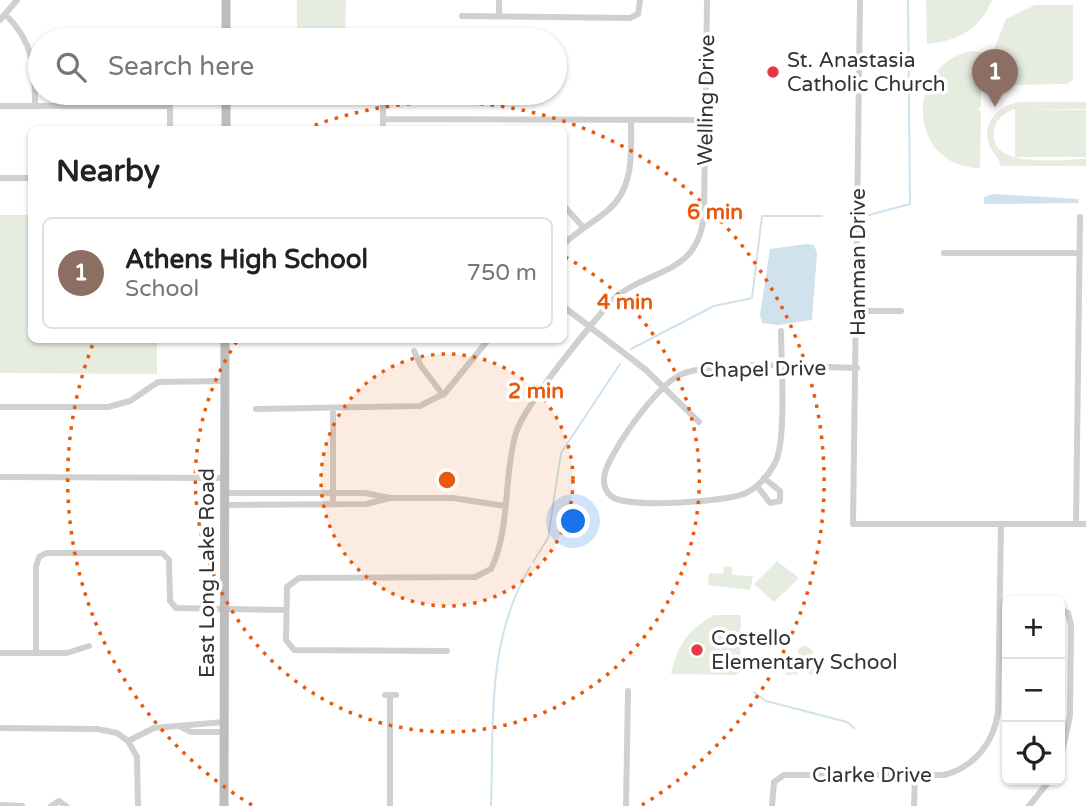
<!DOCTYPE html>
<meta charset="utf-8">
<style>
body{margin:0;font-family:"Varela Round",sans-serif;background:#f2f2f2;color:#222}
.controls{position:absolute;right:21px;bottom:21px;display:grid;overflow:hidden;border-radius:10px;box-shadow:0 2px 5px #0004}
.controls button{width:63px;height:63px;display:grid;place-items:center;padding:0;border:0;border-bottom:2px solid #e0e0e0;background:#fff;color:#222;font:35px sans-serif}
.you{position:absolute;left:574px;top:522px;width:24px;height:24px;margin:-18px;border:5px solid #fff;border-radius:50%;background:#1a73e8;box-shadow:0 0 0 10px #1a73e833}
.badge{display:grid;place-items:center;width:46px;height:46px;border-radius:50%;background:#b45309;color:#fff;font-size:23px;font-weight:700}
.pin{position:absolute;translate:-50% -58px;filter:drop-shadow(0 2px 4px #0008)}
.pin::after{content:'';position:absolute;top:37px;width:24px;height:21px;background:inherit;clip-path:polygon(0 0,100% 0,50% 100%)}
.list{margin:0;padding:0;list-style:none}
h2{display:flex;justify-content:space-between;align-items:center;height:91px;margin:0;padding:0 28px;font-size:30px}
h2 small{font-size:23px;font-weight:400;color:#767676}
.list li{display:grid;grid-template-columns:46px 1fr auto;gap:21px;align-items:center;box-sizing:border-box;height:112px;margin:0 14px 14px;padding:0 14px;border:2px solid #e0e0e0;border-radius:10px}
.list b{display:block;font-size:26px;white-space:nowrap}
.list p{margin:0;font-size:23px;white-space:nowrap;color:#767676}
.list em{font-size:23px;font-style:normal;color:#767676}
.icon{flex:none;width:38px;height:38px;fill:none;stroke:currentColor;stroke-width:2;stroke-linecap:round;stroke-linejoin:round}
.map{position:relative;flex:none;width:1086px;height:806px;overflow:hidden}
.search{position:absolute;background:#fff;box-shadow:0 2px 5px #0004;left:28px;top:28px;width:539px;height:77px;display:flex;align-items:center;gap:18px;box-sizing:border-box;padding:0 24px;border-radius:38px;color:#767676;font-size:26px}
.panel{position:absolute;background:#fff;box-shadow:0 2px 5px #0004;left:28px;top:126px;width:539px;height:217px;border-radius:10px}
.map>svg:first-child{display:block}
.green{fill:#e6ecdf}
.water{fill:#cfe2ee}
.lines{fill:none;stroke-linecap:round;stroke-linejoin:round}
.stream{stroke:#cfe2ee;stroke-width:2}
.street{stroke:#d0d0d0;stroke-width:6}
.secondary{stroke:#bdbdbd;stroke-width:9}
.ring{fill:none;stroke:#e8590c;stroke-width:3.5;stroke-dasharray:3.5 7}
.poi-dot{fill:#e63946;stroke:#fff;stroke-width:2.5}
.labels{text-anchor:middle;stroke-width:7;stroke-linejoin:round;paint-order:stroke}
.poi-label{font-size:21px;fill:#333;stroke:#fff;text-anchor:start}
.street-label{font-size:21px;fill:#333;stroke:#fff}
.centre{fill:#e8590c;stroke:#fff;stroke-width:3.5}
.ring-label{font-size:21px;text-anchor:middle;font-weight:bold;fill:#e8590c;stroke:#fff;stroke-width:7;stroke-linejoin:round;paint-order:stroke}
</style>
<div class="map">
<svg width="1086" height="806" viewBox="0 0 1086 806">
<rect width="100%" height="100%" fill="#fff"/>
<!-- green -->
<path class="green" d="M297,0H346L345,40H297Z
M926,0H992C980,30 957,41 927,44Z
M1035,5H1073V80L1067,84L992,85L993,52L1006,19Z
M971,51L981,52V106L978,109L981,112L980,168C909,168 902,66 971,51Z
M1019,102H1086V109L1016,110H1086V157H1015V109C1006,112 998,117 995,127C983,171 1062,159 1086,159V166H1000C1000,157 994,155 990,147C980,125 997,105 1019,102Z
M0,215H31L32,340H157V374L0,373Z
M777,561L799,578L774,602L754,584Z
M724,566L732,567V575L753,576L750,590L708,585L709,573L723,574Z
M714,615H741L740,672L736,675L671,674C678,644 688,630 714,615Z
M802,646H807L813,651L812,666H822L821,675H811L798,667V674L786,675V666H794L801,656L797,651Z"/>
<!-- water -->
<path class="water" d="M993,194L1079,199L1078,203L984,204V197Z
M807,244L814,245L817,253L812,320L778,325L762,323L760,315L770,249Z"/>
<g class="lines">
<!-- stream -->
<path class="stream" d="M869,215L910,204L908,0
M631,349L714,306L752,298L762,216H822
M533,562L548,538L561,453L620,364
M754,692L766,701L847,722L854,728
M491,806C494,723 486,641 530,567"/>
<!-- street -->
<path class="street" d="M860,0L853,524H1086
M6,15C34,43 35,68 35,106
M462,16L630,18L638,14L640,0
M499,16V0
M0,20L17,0
M170,93V130
M0,106H170
M383,119L705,120
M383,130V93
M0,178H32
M564,206L584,228
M564,244C577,231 593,223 607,211C635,188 631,152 631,120
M944,253H1080
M564,307L646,370L699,422
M857,311H901
M781,331C781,361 787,440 775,463C769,475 758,487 746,493C728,502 625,509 611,496C597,484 607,465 614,453C626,431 657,388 678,376C707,359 819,367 857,368
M414,351L421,366L443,395
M0,407H108L130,401L158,382L225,381
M256,409L420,406L445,393L488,340
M333,409V504
M0,477L225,478
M757,486L770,503L780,501V491L764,478
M225,493H365L390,498
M225,505L366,504L390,498H453L505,506
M1076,524L1080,217
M1060,609L1068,613L1071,625L1070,716L1060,761
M447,651L294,650L286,640L287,587L299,578L475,577L491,569C511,528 503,476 516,433C524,406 586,331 607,306C641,266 700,281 704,212L707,0
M0,653H67L89,646
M36,653V567L39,557L46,553H162L169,560L170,601L176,608L286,610
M385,695H396
M181,727L191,732H224
M0,728L97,729L117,733L128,741L137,757L138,806
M128,741L154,728L224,722
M0,805L22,806
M51,806L59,801L66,806
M390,806V695
M626,806L628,691
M772,806L774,782L784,775H944C975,767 995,741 998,711L1001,525
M914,806L915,776
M1029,806L1050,780"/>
<!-- secondary -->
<path class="secondary" d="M226,0V40
M226,130V93
M224,806L225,340"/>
</g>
<!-- distance rings -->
<circle cx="447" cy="480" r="126" fill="#e8590c" fill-opacity=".12"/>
<g class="ring">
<circle cx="447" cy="480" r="126"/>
<path d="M565 257A252 252 0 1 1 237 341"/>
<path d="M252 805A379 379 0 0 1 94 341M305 129A379 379 0 0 1 642 805"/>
</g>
<!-- markers -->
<g class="poi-dot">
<circle cx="773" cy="72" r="7"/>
<circle cx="697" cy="650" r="7"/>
</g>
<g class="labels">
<!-- poi labels -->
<g class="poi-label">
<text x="787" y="67">St. Anastasia<tspan x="787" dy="24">Catholic Church</tspan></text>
<text x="711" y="645">Costello<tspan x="711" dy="24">Elementary School</tspan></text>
</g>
<!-- street labels -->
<g class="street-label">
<text transform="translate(706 100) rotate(-89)" y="7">Welling Drive</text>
<text transform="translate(858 262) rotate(-90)" y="7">Hamman Drive</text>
<text transform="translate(763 369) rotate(-1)" y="7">Chapel Drive</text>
<text transform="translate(207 573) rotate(-90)" y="7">East Long Lake Road</text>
<text x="872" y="782">Clarke Drive</text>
</g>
</g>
<circle cx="447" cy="480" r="10" class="centre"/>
<g class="ring-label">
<text x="715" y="219">6 min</text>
<text x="625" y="309">4 min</text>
<text x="536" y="398">2 min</text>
</g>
</svg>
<div class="controls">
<button>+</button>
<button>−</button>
<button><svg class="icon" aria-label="locate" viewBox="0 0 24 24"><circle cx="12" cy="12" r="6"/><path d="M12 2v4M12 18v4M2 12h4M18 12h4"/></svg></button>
</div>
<div class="you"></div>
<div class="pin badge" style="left:995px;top:107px;background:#8d6e63">1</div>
<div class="search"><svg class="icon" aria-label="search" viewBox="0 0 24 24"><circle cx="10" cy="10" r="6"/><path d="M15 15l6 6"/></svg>Search here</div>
<section class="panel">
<h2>Nearby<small></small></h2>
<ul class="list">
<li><span class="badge" style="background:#8d6e63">1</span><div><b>Athens High School</b><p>School</p></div><em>750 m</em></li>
</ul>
</section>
</div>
